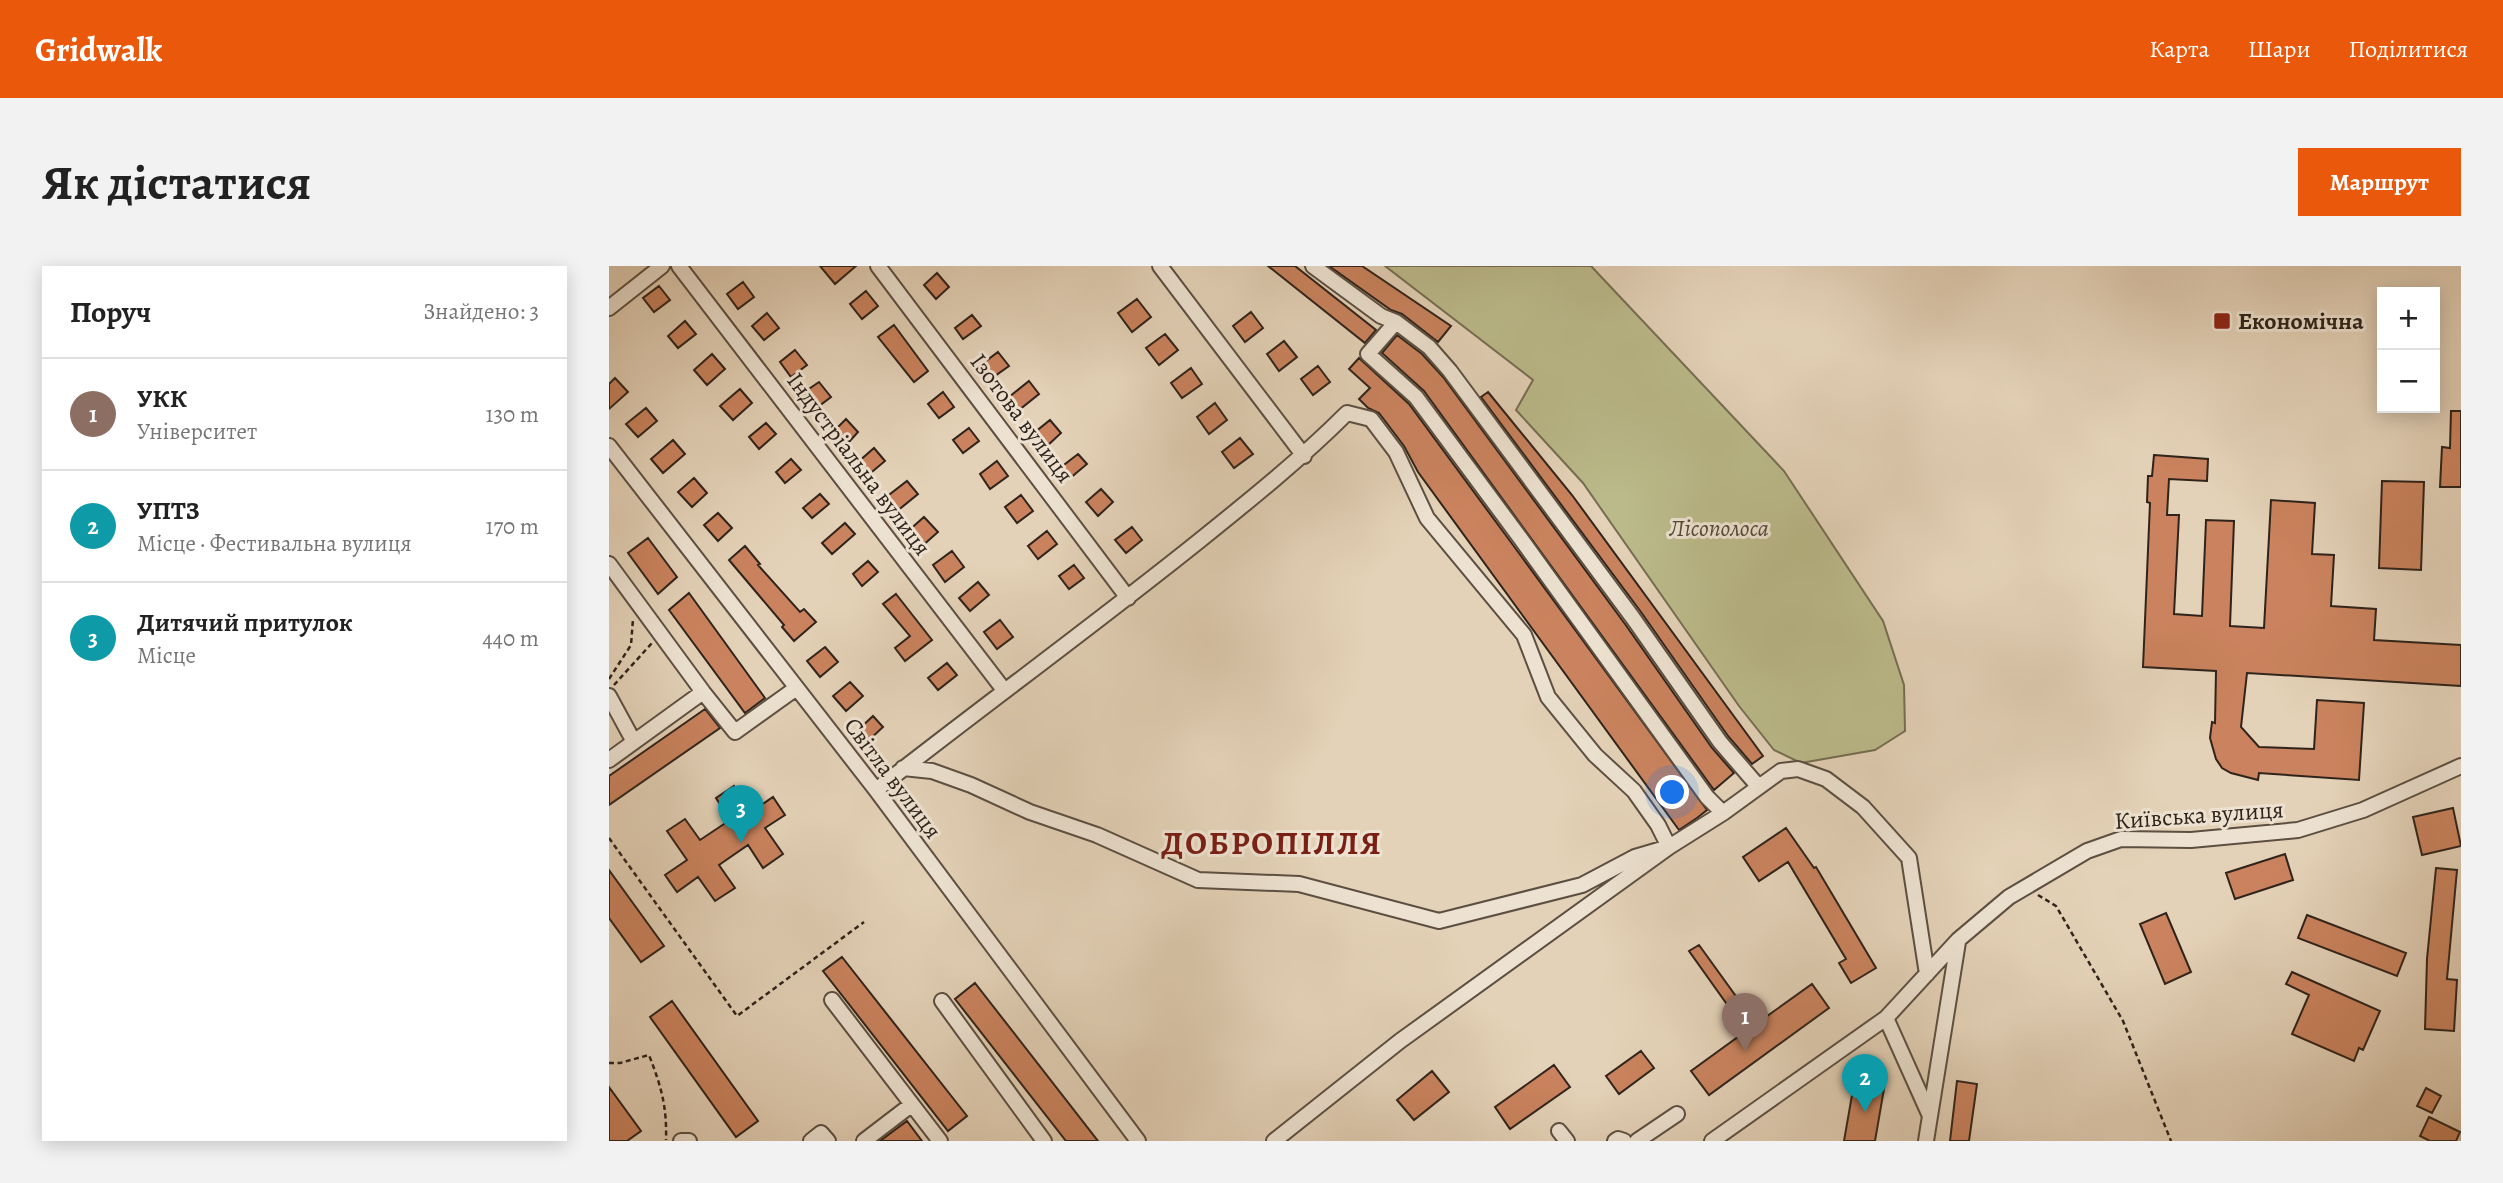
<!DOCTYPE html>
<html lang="uk">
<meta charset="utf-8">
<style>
body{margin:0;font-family:Alegreya,serif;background:#f2f2f2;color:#222}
.controls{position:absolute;right:21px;top:21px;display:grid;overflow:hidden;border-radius:0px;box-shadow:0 4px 18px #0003}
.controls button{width:63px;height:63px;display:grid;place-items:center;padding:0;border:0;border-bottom:2px solid #e0e0e0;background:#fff;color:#222;font:35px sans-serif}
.you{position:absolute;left:1064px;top:527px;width:24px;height:24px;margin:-18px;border:5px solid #fff;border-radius:50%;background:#1a73e8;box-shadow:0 0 0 10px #1a73e833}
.badge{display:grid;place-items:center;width:46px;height:46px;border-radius:50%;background:#ea580c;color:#fff;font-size:23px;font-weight:700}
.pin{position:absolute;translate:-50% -58px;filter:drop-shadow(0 2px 4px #0008)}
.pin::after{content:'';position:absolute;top:37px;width:24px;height:21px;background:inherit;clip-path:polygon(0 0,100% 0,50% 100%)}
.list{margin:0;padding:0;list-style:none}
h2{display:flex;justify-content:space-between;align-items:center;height:91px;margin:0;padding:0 28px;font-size:30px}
h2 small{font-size:23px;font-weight:400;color:#767676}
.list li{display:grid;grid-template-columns:46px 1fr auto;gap:21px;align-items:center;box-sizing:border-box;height:112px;padding:0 28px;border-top:2px solid #e0e0e0}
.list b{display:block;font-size:26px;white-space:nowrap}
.list p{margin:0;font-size:23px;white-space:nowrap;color:#767676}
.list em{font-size:23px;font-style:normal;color:#767676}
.map{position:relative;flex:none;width:1852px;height:875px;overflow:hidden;border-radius:0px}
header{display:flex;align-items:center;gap:42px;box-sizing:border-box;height:98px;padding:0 35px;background:#ea580c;color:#fff}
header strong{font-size:33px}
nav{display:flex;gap:38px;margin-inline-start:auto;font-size:24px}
.intro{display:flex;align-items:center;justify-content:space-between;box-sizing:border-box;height:168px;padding:0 42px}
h1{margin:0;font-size:49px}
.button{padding:18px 32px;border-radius:0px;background:#ea580c;color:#fff;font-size:24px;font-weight:700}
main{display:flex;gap:42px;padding:0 42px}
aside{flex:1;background:#fff;border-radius:0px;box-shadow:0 4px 18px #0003}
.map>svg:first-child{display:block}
.green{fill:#bbba8a;stroke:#756e52;stroke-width:2}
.building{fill:#ca835e;stroke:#2f231b;stroke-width:2}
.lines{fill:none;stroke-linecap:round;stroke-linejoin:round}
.minor-casing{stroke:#5c4f42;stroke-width:18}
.path{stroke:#2f231b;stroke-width:2.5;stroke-dasharray:5 3.5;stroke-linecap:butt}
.minor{stroke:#ede2d1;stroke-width:14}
.poi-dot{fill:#8f2418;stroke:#ede2d1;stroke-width:2.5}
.labels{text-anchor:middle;stroke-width:6;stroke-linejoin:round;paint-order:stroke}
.poi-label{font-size:24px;font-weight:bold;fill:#2f231b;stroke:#ede2d1;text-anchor:start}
.street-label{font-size:24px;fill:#2f231b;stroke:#ede2d1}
.park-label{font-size:24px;font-style:italic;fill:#524937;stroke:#ede2d1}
.district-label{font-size:32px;font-weight:bold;letter-spacing:2px;fill:#7a1f14;stroke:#ede2d1}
</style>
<header>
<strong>Gridwalk</strong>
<nav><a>Карта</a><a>Шари</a><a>Поділитися</a></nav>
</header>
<div class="intro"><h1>Як дістатися</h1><a class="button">Маршрут</a></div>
<main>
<aside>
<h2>Поруч<small>Знайдено: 3</small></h2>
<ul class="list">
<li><span class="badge" style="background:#8d6e63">1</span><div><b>УКК</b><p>Університет</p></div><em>130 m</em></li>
<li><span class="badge" style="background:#0f9aa8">2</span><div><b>УПТЗ</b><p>Місце · Фестивальна вулиця</p></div><em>170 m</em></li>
<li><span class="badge" style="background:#0f9aa8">3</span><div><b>Дитячий притулок</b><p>Місце</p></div><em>440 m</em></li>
</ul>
</aside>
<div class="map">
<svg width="1852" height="875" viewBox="0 0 1852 875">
<rect width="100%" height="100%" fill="#e4d2b8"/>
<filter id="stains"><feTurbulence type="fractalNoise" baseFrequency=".00286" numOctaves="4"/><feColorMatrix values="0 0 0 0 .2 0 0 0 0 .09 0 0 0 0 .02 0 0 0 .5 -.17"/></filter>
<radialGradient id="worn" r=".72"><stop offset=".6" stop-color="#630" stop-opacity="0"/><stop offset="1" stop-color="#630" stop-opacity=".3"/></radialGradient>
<!-- green -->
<path class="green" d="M776,0H982L1175,205L1274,355L1295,419L1296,465L1266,484L1192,497L1165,484L1130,440L974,217L907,144L924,114Z"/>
<!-- building -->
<path class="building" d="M211,0H247L226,18Z
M659,0H686L767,64L756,77Z
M720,0H753L842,60L829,76L793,48L782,44Z
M328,7L340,21L327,33L315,19Z
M134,16L145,31L129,43L118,28Z
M50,20L61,34L45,46L34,32Z
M257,25L269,40L253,53L241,38Z
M528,33L542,51L523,66L509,47Z
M642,46L654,62L636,76L624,60Z
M158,47L170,62L155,74L143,60Z
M363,49L372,60L354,73L346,62Z
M76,55L87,68L69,82L59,70Z
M285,59L319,105L305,116L269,71Z
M556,68L569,84L550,99L537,82Z
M788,69L813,88L834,111L1016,358L1103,482L1125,507L1105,524L815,125L773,87Z
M675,75L688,91L670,105L658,88Z
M186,84L198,99L182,111L171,96Z
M389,86L400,100L383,112L373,98Z
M103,88L116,103L98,119L85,104Z
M750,92L800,138L904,279L1098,544L1088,552L1070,564L809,206L795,180L770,147L759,142L750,133L761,122L740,103Z
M709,100L721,116L704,129L692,113Z
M582,102L593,118L573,132L562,117Z
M6,112L19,126L0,143V118Z
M420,115L430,128L410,144L400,131Z
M210,116L222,131L206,143L194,127Z
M131,123L143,137L124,154L111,140Z
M334,126L345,141L330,152L319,138Z
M879,126L963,229L1154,490L1143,498L1119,470L1032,346L872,131Z
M606,137L618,154L600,168L588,151Z
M37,142L48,155L29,171L17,158Z
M1842,145H1852V221H1831L1833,181L1841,182Z
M237,153L249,166L240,176L227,163Z
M441,154L452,167L437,181L425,167Z
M157,157L167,168L150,183L140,171Z
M360,162L370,175L354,187L344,174Z
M631,172L644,188L625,202L613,186Z
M64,174L76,188L54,207L42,193Z
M265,182L276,195L258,210L248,197Z
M469,188L478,198L460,213L451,202Z
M1545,189L1599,193L1598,215L1560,213L1558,249H1570L1565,348L1593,350L1597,254L1625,255L1621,360L1655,362L1662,234L1706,237L1703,288L1725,289L1722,340L1767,343L1765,374L1852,379V420L1638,407L1632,461L1650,481L1705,483L1708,434L1755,437L1750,514L1650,507L1649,514L1622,507L1613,502L1607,493L1601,472L1603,456L1606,457L1607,405L1534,401L1541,237L1538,236L1539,210H1543Z
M182,193L192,204L176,217L167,206Z
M388,195L399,210L381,223L371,208Z
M85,212L98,227L83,241L69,226Z
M298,215L309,228L287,246L276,232Z
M1773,215L1815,216L1812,304L1770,302Z
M492,223L504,236L489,250L477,236Z
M211,228L220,238L203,252L194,242Z
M412,229L424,245L408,257L396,241Z
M109,247L123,262L109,275L95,259Z
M315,251L329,266L312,281L298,266Z
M236,257L246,268L223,288L213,277Z
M523,261L533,274L517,287L506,274Z
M438,265L448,278L429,293L419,280Z
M39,272L68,311L49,328L19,287Z
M136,280L151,298L149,299L191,346L195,343L207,356L185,375L173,361L175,359L120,294Z
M343,285L355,301L336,316L324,299Z
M259,295L269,306L253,320L244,308Z
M465,299L475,312L460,323L450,310Z
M369,316L380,329L361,345L350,332Z
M80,327L156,432L136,447L60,344Z
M287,328L323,374L296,395L286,382L301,370L274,338Z
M391,354L404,371L388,383L375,366Z
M216,381L229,396L211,411L198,395Z
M338,397L348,409L329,424L319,412Z
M241,416L254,430L237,445L224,430Z
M96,443L111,462L0,539V510Z
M264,450L274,461L259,475L249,464Z
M125,520L142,546L164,531L176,549L156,562L174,588L154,602L139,579L110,599L126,622L106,635L89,611L68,626L56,609L78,594L58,565L76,553L91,574L121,554L107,532Z
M1844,542L1852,580L1813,589L1804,551Z
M1177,562L1205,602L1207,601L1267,702L1242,717L1230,697L1237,693L1179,596L1150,615L1134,591Z
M1676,588L1684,614L1626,633L1617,607Z
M1827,602L1848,604L1838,713L1848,714L1845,765L1816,763L1818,693Z
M0,604L55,680L32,696L0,652Z
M1557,647L1582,706L1556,718L1531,658Z
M1698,649L1797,687L1788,710L1689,672Z
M1090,679L1147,758L1203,718L1220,742L1100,829L1082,805L1137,765L1080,685Z
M233,691L358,850L339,865L214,705Z
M1683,706L1771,745L1754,784L1750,782L1745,795L1683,768L1700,729L1677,718Z
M366,717L489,875H457L346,733Z
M63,735L149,855L127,871L41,751Z
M1032,785L1045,802L1010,828L997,810Z
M945,799L961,821L901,863L886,841Z
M823,805L840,826L805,854L788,834Z
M1246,812L1276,817L1266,875H1235Z
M1348,815L1368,818L1360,875H1341Z
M0,821L32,865L18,875H0Z
M1817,822L1832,830L1823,847L1808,840Z
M1820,851L1851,866L1847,875H1821L1811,870Z
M298,855L313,875H271Z"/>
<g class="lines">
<defs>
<path id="minor" d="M70,0L395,424
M269,0L519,332
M551,0L695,190
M704,0L772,50L787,56L820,81L841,105L1024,352L1111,476L1149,520
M0,42L53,0
M787,56L759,88L807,131L912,273L1098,531L1114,547
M0,180L267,524L529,875
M0,298L94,426
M0,430L25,476
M0,494L94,426L126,466L186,423
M267,524C374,440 484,360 590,275C641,234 692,193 738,147L762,153L787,186L818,252L915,369L939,431L986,489L1025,525L1049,559L1060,581L1026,591L973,619L830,655L690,618L589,614L488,569L421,546L362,519L323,505L294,502
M223,734L331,875
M333,735L435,875
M1277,752L1321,850
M950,865L958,875
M72,875H80
M202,875L212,867L219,875
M255,875L302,839
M665,875L791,775L1060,581L1114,547L1172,505L1189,503L1217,513L1254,541L1300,592L1318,708
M1006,875L1009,873L1015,875
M1028,875L1068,848
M1103,875L1277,752L1349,674L1400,631L1478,585L1512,573L1582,574L1689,564L1754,544L1852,500
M1317,875L1349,676"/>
</defs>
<!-- minor casing -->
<use href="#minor" class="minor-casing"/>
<!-- path -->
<path class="path" d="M0,413L22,379L24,353
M5,419L43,377
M0,572L128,750L255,656
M1429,629L1447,640L1514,755L1562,875
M0,797H11L40,789C52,820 58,840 57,874"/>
<!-- minor -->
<use href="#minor" class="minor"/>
</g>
<!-- markers -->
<rect class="poi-dot" x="1604" y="46" width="18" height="18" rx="3.5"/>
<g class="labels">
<!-- poi labels -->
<g class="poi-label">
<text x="1629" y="63">Економічна</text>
</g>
<!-- street labels -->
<g class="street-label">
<text transform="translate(413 152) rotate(53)" y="8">Ізотова вулиця</text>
<text transform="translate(250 198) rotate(53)" y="8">Індустріальна вулиця</text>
<text transform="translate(284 512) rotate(53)" y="8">Світла вулиця</text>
<text transform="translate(1590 549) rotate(-4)" y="8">Київська вулиця</text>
</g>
<!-- park labels -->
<g class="park-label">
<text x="1110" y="270">Лісополоса</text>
</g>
<!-- district labels -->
<g class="district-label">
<text x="663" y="588">ДОБРОПІЛЛЯ</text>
</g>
</g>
<rect width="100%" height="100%" filter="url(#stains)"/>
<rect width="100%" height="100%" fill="url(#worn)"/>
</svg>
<div class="controls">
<button>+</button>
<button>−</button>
</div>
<div class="you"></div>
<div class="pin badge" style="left:1136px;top:785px;background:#8d6e63">1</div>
<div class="pin badge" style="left:1256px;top:846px;background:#0f9aa8">2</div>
<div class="pin badge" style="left:132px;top:577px;background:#0f9aa8">3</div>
</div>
</main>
